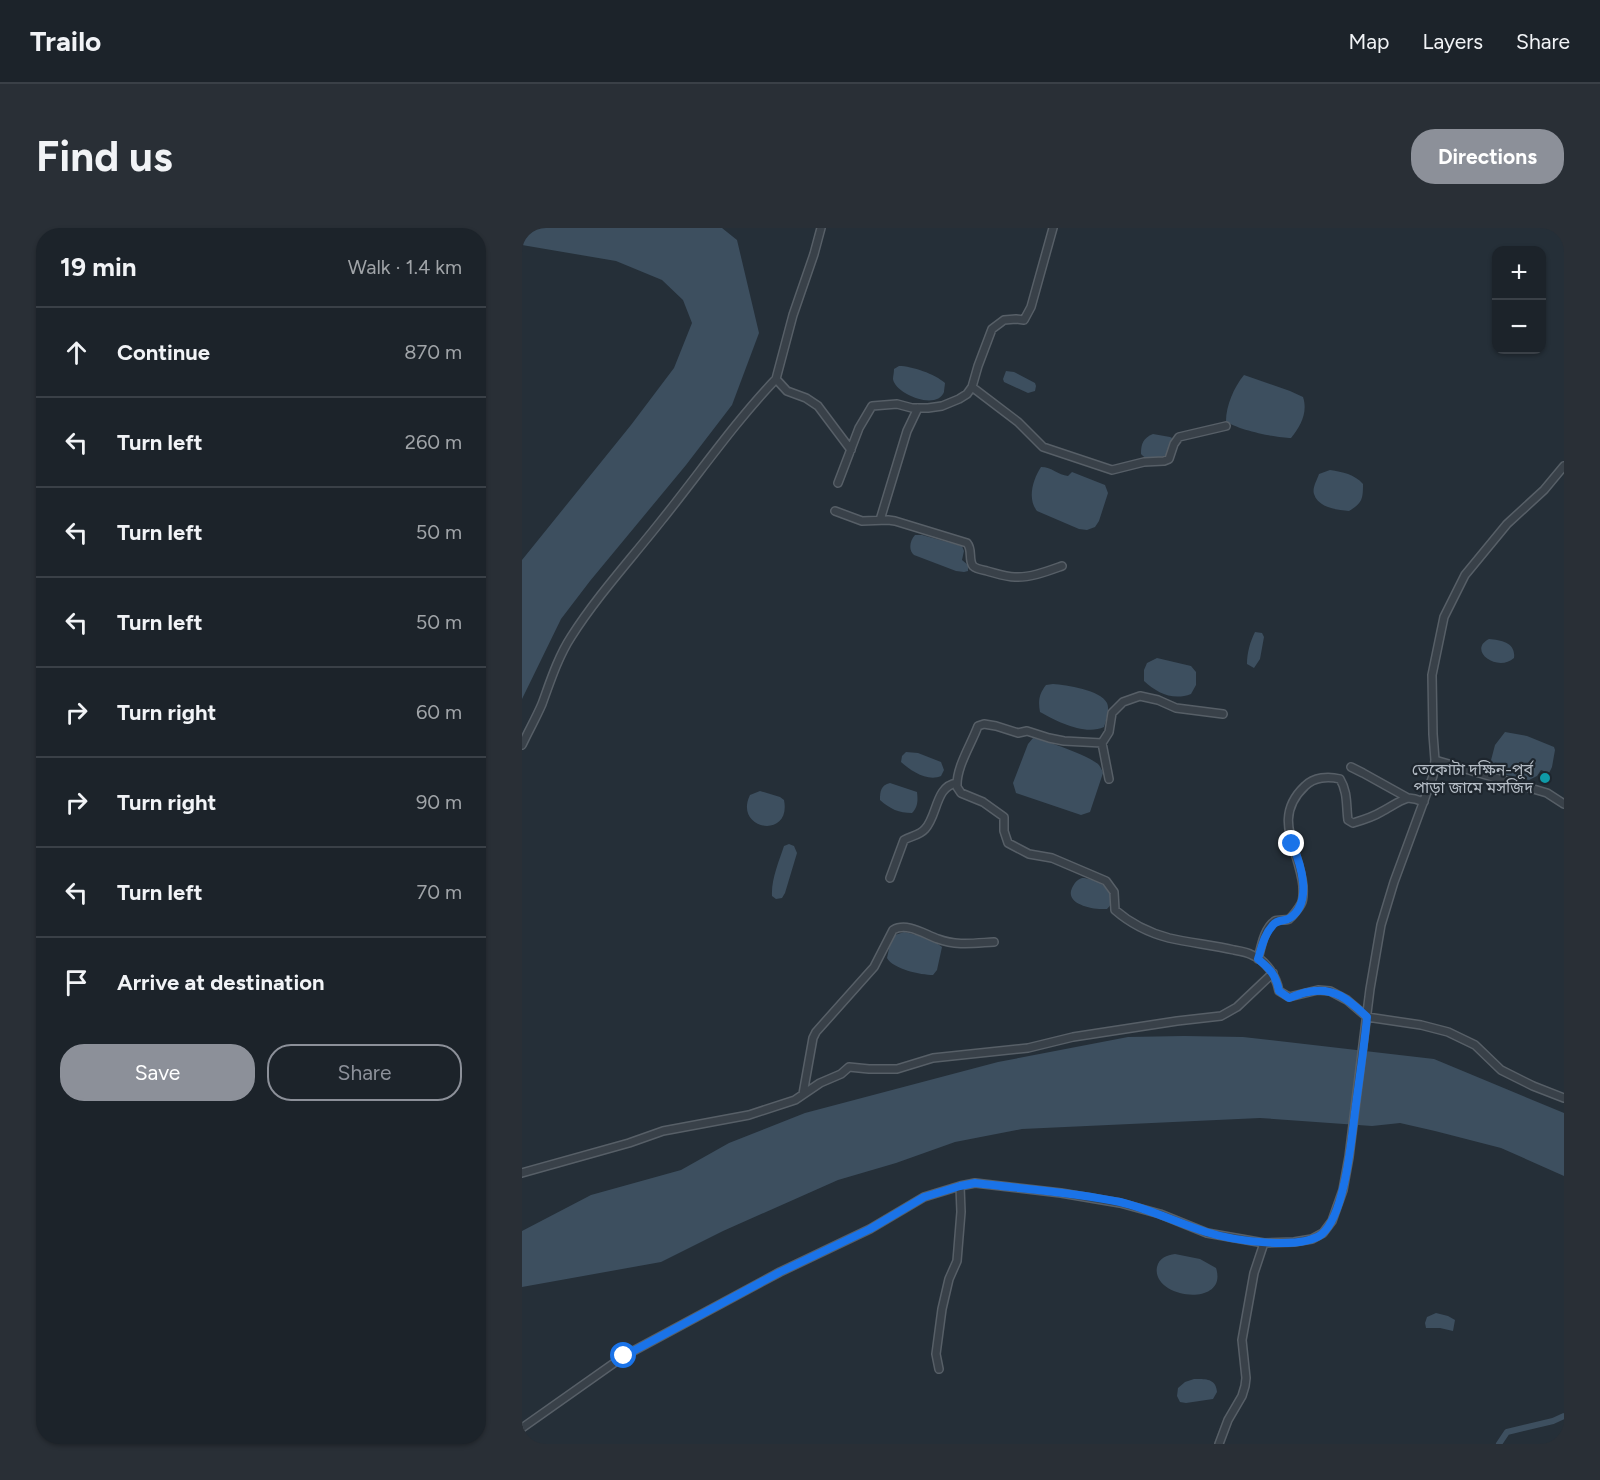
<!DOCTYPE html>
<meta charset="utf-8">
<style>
body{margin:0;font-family:Figtree,"Noto Sans Bengali",sans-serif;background:#292f36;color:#f1f3f6}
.controls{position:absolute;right:18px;top:18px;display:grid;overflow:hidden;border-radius:12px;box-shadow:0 2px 4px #0004}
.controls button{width:54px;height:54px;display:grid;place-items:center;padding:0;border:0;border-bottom:2px solid #3a4047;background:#1c232a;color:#f1f3f6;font:30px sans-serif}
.stop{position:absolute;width:18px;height:18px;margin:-14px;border:4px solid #1a73e8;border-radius:50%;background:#fff}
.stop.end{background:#1a73e8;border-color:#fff;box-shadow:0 2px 6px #0008}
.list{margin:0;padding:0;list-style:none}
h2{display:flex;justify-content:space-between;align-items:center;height:78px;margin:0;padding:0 24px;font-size:26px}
h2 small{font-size:20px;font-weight:400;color:#a0a4a8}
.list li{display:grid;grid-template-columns:39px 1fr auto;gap:18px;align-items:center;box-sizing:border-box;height:90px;padding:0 24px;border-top:2px solid #3a4047}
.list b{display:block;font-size:22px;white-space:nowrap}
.list em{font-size:20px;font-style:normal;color:#a0a4a8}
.actions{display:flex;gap:12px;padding:18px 24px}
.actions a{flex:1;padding:14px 0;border:2px solid #8c9099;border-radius:24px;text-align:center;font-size:21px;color:#8c9099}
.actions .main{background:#8c9099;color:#fff}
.icon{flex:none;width:33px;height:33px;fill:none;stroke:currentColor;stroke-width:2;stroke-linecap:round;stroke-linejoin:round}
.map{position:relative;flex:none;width:1042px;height:1216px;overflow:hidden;border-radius:24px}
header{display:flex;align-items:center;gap:36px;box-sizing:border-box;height:84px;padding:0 30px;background:#1c232a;border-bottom:2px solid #3a4047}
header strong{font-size:28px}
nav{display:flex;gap:33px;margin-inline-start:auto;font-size:21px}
.intro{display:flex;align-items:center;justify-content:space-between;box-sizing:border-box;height:144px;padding:0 36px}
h1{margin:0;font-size:42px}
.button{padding:15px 27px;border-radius:24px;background:#8c9099;color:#fff;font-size:21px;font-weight:700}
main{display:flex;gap:36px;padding:0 36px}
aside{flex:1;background:#1c232a;border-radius:24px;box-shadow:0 2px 4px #0004}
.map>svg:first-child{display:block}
.water{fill:#3d4f5f}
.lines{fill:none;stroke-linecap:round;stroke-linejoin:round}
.canal{stroke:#3d4f5f;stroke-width:6}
.street-casing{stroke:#575f67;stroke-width:10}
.street{stroke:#394149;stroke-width:7}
.route{stroke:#1a73e8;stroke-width:8}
.culture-dot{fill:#0f9aa8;stroke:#1e262e;stroke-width:2}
.labels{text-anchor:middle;stroke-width:4.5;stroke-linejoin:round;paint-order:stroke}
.poi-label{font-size:16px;fill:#b4bcc5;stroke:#1e262e;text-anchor:end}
</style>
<header>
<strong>Trailo</strong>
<nav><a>Map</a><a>Layers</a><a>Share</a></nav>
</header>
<div class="intro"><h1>Find us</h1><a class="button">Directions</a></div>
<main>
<aside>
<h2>19 min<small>Walk · 1.4 km</small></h2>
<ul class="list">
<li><svg class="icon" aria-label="ahead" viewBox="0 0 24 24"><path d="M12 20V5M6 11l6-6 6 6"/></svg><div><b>Continue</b></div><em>870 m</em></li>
<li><svg class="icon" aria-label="left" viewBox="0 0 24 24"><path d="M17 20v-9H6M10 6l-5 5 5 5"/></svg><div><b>Turn left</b></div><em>260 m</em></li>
<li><svg class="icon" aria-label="left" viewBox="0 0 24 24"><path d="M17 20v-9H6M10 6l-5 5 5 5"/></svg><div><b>Turn left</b></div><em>50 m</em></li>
<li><svg class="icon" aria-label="left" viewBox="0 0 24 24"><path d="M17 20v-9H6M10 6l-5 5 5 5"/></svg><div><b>Turn left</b></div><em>50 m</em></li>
<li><svg class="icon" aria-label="right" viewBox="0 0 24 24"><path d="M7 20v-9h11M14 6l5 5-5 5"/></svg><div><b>Turn right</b></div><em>60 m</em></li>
<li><svg class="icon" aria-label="right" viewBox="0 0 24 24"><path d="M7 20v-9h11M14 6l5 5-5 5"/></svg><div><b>Turn right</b></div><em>90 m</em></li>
<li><svg class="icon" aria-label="left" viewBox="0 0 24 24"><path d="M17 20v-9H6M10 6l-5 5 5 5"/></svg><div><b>Turn left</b></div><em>70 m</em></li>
<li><svg class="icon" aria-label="arrive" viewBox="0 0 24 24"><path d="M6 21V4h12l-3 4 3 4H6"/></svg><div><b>Arrive at destination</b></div></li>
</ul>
<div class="actions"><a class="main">Save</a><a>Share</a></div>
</aside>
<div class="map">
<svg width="1042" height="1216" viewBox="0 0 1042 1216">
<rect width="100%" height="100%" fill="#252f38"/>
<!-- water -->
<path class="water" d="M0,0H200L215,12L237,105L210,177L164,237L68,353L39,391L0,471V332L109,197L152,140L170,95L161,72L140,52L94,33L0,17Z
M377,138C390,138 413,146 423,155C423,156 422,163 422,164C415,183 373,166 371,151C371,148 372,145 372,141Z
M484,143L492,144L513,155L514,158L513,163L506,165L482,154L481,151Z
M722,147L768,163L781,169C786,184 779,198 769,210C755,210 715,202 704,193C704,178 712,159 722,147Z
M631,206L648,209L650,210L645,228H640L639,231C631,231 624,232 619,226C619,216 621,210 631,206Z
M519,239C530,239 536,247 546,248L550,244L583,257L586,265L577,293L573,299L565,302L557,301L515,283C505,271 511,251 519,239Z
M808,242C821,244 832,246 841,256C841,272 840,275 827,283C816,282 796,280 792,266C790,260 795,252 797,246Z
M393,307H400L440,318L442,323L440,332L446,337V343L442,344L434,343L392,327C386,322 388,312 393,307Z
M733,404L740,405L742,409L738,431L732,440L725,436C725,425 728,414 733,404Z
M967,411C980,412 994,415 992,430C975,445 945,422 967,411Z
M635,430L669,438L674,444V457L669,466C651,473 635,465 622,453V442L625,435Z
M531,456C544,457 579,462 585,475C588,482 584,493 582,499C563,508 534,493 518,484C516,473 517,466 524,457Z
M983,504L1005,508L1032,519L1033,522L1030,539L1027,545L1019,542L1015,548L1007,552L976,545L968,536L973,517Z
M511,510C523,512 567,528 576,536C578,538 580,542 581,545L568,584L559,587L494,565L491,555L506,516Z
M384,524L396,525L419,534L422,542L419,548C406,554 389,543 379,534L380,528Z
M368,555L395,564C396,572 396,579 390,585C377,585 368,581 358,572C358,563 359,557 368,555Z
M238,563L258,569L262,572C270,612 211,602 228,567Z
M267,616L272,618L275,625L263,665L260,670L254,671L250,668C249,652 257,633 262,618Z
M560,650C575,650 602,665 585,681C574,682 542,677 550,660C553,654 555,652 560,650Z
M382,704C390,705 414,713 420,719L415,742L411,747C399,747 371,741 365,730L368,716L373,707Z
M662,808L721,809L912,831L1042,885V948L979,920L913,903L878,895L850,898L738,890L500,901L433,914L374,935L316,952L201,1003L139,1034L0,1059V1003L69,967L159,942L207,915L283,885L476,834L606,809Z
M653,1026L678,1031L694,1040C707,1080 629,1071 635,1039C637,1030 645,1027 653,1026Z
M914,1085L926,1088L933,1092L931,1103L918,1100H904L903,1095L905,1089Z
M672,1151C683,1151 694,1150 695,1164L691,1171L664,1175L658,1174L655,1168L656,1160L663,1154Z"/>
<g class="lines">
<!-- canal -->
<path class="canal" d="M977,1216L985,1204L1031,1193L1042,1188"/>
<defs>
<path id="street" d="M299,0L292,26L271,87L254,151L265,163L284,170L296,178L329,222
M450,159L496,194L521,219L590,242L622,234L642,233L647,231L652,216L657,209L704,198
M316,255L337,200L350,178L375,176L390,180H406L420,178L437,171L445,166L450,159L456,138L470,101L482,92L494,91L502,92L509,79L531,0
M313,283L340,293L366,292L373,293L445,315C451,322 446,331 451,338C454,341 461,342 465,343C473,345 484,349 493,349C508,350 526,343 540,338
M358,292L385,203L396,180
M701,486L654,480L636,472L618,468L601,474L590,485L587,504L580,515L542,513L527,510L505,503L496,505L474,498L462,496L456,498C449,517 434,539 435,559L439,565L461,574L482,589V603L486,615L507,626L530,630L584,653L592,664L593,682C609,696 628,705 647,710C668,715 691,717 712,722C718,723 725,724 730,727C745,733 754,748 757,763L767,769L796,762L808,763L825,772L845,789L899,797L926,804L953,817L979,842L1011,858L1042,870
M580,515L587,551
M0,517C6,504 14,490 20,476C28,454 36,429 49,409C75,368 109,331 139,293C177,246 212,195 254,151
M913,532L1025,565L1042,576
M829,539L841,545L886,570L893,571L902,574
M368,650L382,612C389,608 398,607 403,601C416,587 413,558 435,555
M736,731C739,720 742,700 753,693C757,691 763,693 767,691C770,689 777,680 779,676C782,671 781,663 781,658C777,620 749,590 783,558C792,549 806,548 818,551C826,564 824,578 826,592L831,595C841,592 851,589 859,584C869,579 876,573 886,570
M281,866L291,810L294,804L352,739L371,702C385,694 402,706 416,711C434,718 453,715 472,714
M0,945L107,915L141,903L227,887L273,872L298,855L319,846L327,839L347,841H375L411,830L506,820L551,809L655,793L699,788L715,779L751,745
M417,1141L414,1126L420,1081L427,1051L435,1033L439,984L438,958
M0,1200L102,1128L258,1044L348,1001L402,969L438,958L453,955L539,965L598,975L638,986L685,1005L742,1015L772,1014L790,1011L801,1005L810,993L821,962L827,929L848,761L859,697L872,654L911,548L913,532L911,506L910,447L922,389L943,347L985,296L1022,262L1042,238
M697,1216L706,1192L720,1168L723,1158L724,1150L720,1112L732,1045L742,1015"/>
</defs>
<!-- street casing -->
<use href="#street" class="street-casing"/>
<!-- street -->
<use href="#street" class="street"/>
</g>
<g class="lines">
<!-- route -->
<path class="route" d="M102,1128L258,1044L348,1001L402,969L438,958L453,955C501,961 550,964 598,974C628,981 655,995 684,1004C709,1012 778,1023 800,1006C823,986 829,914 833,884C837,852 842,821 845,789C827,772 812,758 786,764C779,765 773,768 767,770L757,763C754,747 748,741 736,731C740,718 742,707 751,697C756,691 762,694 768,690C791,674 779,636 770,616"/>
</g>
<!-- markers -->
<circle class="culture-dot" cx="1023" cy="550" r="6"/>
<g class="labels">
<!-- poi labels -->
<g class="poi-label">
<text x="1011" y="547">তেকোটা দক্ষিন-পূর্ব<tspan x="1011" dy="18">পাড়া জামে মসজিদ</tspan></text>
</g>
</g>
</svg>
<div class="controls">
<button>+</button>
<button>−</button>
</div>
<div class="stop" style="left:102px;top:1128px"></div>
<div class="stop end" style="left:770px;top:616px"></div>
</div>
</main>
